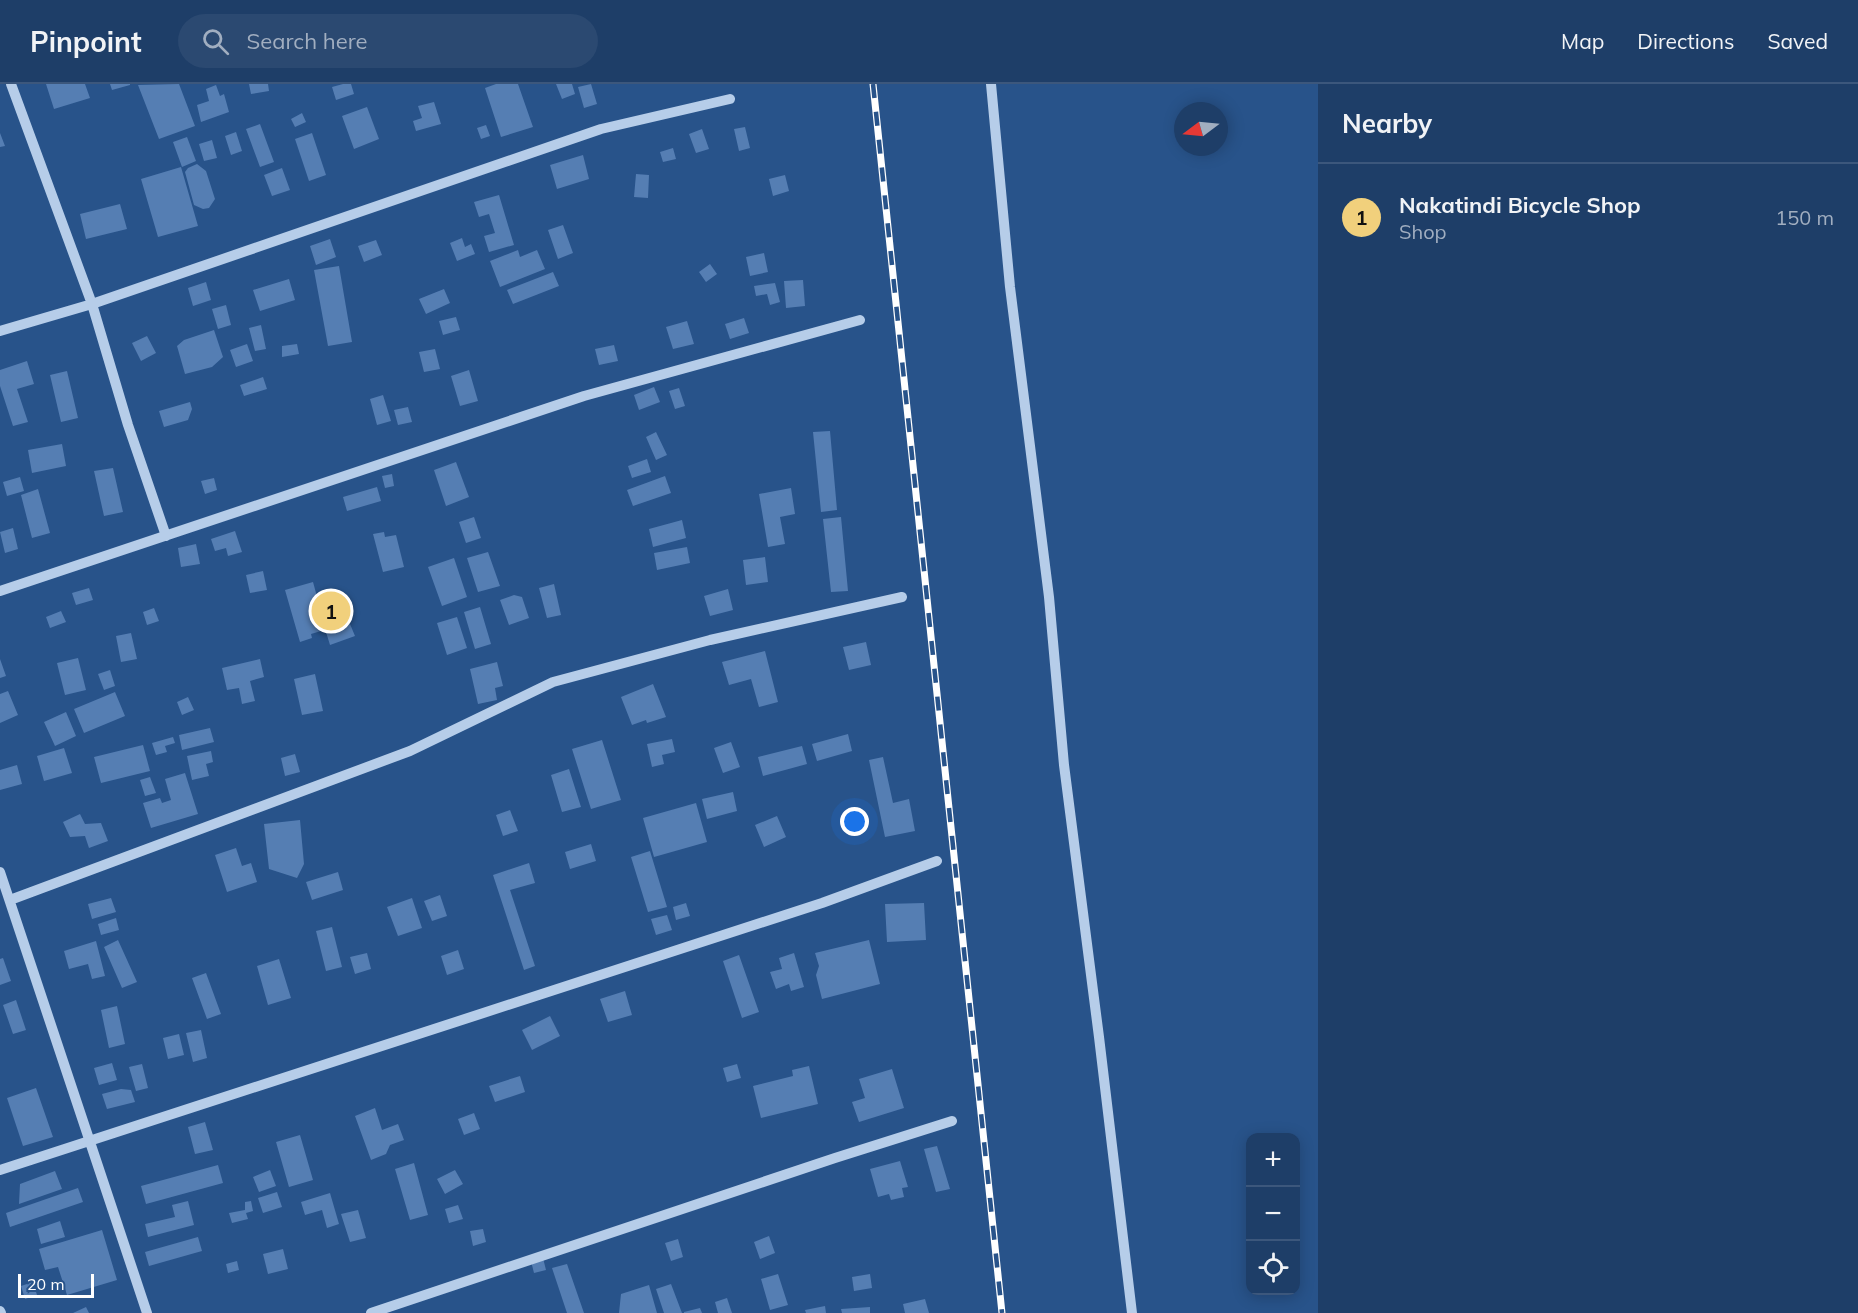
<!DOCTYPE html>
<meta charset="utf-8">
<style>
body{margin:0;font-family:Mulish,sans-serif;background:#2b4971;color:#f1f3f6}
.controls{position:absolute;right:18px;bottom:18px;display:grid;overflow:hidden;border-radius:12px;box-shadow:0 3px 15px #0003}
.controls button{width:54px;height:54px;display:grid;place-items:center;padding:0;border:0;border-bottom:2px solid #3c577c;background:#1e3e68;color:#f1f3f6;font:30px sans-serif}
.compass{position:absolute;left:1174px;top:18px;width:54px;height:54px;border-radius:50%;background:#1e3e68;box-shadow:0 3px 15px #0003;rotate:254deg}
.scale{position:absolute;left:18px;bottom:15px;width:76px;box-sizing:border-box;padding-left:6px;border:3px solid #fff;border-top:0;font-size:16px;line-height:21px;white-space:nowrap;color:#fff;-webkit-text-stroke:4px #28538a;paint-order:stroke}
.you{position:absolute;left:855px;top:738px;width:21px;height:21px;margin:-15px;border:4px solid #fff;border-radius:50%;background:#1a73e8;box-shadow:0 0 0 9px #1a73e833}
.badge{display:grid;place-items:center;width:39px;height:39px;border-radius:50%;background:#f1d07c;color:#111;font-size:20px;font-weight:700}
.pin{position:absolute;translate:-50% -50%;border:3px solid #fff;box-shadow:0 2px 6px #0006}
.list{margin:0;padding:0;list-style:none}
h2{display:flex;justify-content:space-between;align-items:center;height:78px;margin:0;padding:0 24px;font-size:26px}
h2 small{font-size:20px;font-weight:400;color:#a1aec0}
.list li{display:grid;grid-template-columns:39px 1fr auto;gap:18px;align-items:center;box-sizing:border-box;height:108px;padding:0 24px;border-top:2px solid #3c577c}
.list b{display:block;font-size:22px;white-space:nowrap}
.list p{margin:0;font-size:20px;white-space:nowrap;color:#a1aec0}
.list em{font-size:20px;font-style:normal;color:#a1aec0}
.icon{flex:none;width:33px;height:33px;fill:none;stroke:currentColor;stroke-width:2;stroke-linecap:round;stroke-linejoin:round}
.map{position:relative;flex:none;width:1318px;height:1229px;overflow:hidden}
header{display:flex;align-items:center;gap:36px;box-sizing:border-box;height:84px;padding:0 30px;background:#1e3e68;border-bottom:2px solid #3c577c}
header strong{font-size:28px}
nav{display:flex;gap:33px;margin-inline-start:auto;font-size:21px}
.search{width:420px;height:54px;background:#2b4971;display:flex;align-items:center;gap:15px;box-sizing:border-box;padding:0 21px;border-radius:33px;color:#a1aec0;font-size:22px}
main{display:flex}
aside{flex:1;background:#1e3e68}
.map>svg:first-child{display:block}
.building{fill:#557eb3}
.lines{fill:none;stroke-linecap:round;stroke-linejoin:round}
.minor{stroke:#b6cde9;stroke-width:10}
.rail-casing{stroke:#fff;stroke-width:7}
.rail{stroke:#28538a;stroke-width:4.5;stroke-dasharray:14;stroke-linecap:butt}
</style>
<header>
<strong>Pinpoint</strong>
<div class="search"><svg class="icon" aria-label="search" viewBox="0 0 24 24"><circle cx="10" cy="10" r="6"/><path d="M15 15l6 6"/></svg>Search here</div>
<nav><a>Map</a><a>Directions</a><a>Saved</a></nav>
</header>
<main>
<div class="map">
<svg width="1318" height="1229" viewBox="0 0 1318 1229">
<rect width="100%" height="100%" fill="#28538a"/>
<!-- building -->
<path class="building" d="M46,0H85L90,14L54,25Z
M110,0H130V1L112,6Z
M179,0L195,42L159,55L138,1Z
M249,0H268L269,7L251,10Z
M343,0H351L354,10L336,16L332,3Z
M496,0H518L533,43L501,53L485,4Z
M556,0H572L575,10L562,15Z
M591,0L597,20L584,24L578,3Z
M216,1L220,12L224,10L229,28L201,38L197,21L209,17L206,5Z
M434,18L441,40L416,47L413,37L422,34L418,22Z
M367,23L379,55L354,65L342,32Z
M302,29L306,38L295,43L291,35Z
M260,40L274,78L260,83L246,45Z
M486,41L490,52L481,55L477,44Z
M745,43L750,64L739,67L734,45Z
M702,45L709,65L696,69L689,50Z
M236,48L242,67L231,71L225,52Z
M0,49L5,62L0,63Z
M312,49L326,91L309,97L295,55Z
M187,53L196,77L182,83L173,58Z
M212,56L217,74L204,77L199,60Z
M673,64L676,75L663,78L660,68Z
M583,71L589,95L557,105L550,81Z
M197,80L206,87L215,115L209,124L203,125L194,121L185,88L188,84Z
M181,83L198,142L158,153L141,95Z
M282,84L290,106L272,112L264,91Z
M636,90L649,91L648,114L634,113Z
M785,91L789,107L773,112L769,95Z
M499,111L514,161L489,168L484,152L495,149L489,130L479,133L474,118Z
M120,120L127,145L86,155L80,130Z
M563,141L573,169L558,175L548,146Z
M462,154L465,163L471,160L475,170L457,177L450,159Z
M330,155L336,173L316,181L310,162Z
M376,156L382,171L364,178L358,162Z
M518,166L520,173L537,166L545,185L500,203L490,177Z
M764,169L768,188L750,192L746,173Z
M710,180L717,190L706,198L699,188Z
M339,182L352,258L328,262L314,186Z
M553,188L559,202L513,220L507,206Z
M289,195L295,216L260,227L253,206Z
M803,196L805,222L786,224L784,197Z
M206,198L211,216L193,222L188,204Z
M775,199L780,218L770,221L767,210L756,212L754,202Z
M444,205L450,219L426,230L419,215Z
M226,221L231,241L218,245L212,225Z
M456,233L460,246L443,251L439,237Z
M744,234L749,249L730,255L725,240Z
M687,237L694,260L673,265L666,243Z
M261,241L266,265L255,267L249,244Z
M214,246L223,273L212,283L185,290L177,262L184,256Z
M147,252L156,269L141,277L132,259Z
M247,260L253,277L236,283L230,266Z
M297,260L299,270L282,273V262Z
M614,261L618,277L599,281L595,265Z
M435,265L440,285L424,288L419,268Z
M27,277L34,300L17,305L28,338L13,342L0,302V286Z
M469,286L478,317L460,322L451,292Z
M67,287L78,334L61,338L50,291Z
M263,293L267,305L244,312L240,301Z
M654,303L660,318L639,326L634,311Z
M679,304L685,322L675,325L669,307Z
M383,311L391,337L377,341L370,315Z
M190,318L192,325L188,336L164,343L159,327Z
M408,323L412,338L398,341L394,326Z
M830,347L837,426L821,428L813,348Z
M656,348L667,371L656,376L646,353Z
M62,360L66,382L32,389L28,366Z
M647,375L651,388L632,394L628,382Z
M456,378L469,413L446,422L434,386Z
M113,384L123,428L104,432L94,387Z
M392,390L394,402L385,404L382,392Z
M665,392L671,409L633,422L627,406Z
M20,393L24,407L7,412L3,398Z
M214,394L217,406L205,410L201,397Z
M377,403L381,417L347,427L343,413Z
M791,404L795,430L780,433L785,460L768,463L759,410Z
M38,405L50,449L32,454L21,411Z
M474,433L481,454L466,459L459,438Z
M841,433L848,507L831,508L823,435Z
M682,436L686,454L653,463L649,445Z
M13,444L18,465L5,469L0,448Z
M235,447L242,468L228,472L226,464L215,467L211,455Z
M384,448L385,453L396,451L404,483L383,488L373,450Z
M196,460L200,480L181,483L178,464Z
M687,463L690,479L657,486L654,469Z
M488,468L500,502L478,508L467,474Z
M765,473L768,498L746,501L743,476Z
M454,474L467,513L442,522L428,483Z
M263,487L267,506L250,509L246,491Z
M313,498L324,538L319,539L321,547L311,550L312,554L300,558L285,506Z
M554,500L561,531L547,534L539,504Z
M89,504L93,516L76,521L72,509Z
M728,505L733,526L710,532L704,512Z
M514,511L522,513L529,534L509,541L500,516Z
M480,523L491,560L475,565L464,528Z
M154,524L159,537L147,541L143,528Z
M61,527L66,538L50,544L46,533Z
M457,533L467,564L447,571L437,539Z
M350,540L355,552L330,561L326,548Z
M131,549L137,575L121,578L116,552Z
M866,558L871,581L849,586L843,563Z
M765,567L778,618L759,623L751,595L729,601L722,578Z
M78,574L86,606L65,611L57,579Z
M0,575L6,592L0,594Z
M260,575L264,593L250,597L255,617L242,620L239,604L227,606L222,584Z
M497,578L503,602L495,604L497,616L478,620L470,585Z
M110,586L115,602L104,606L98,590Z
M315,590L323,627L302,631L294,595Z
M653,600L666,633L647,639L646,636L632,641L621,613Z
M8,607L18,631L0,639V610Z
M115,608L125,632L84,649L74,625Z
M188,613L194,626L182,631L177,618Z
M66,628L76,652L55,662L44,638Z
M210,644L214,658L182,666L179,651Z
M848,650L852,667L817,677L812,660Z
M173,653L175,659L165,662L167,668L156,671L152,659Z
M672,655L675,668L662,671L664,680L652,683L647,660Z
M602,656L621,716L591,725L572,665Z
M731,658L740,683L723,689L714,664Z
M143,661L150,687L101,699L94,673Z
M802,662L807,680L763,692L758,673Z
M64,664L72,689L44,697L37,672Z
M211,667L213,678L206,680L209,692L192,696L187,672Z
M295,670L300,688L285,692L281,674Z
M883,673L893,719L909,715L915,747L885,753L869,676Z
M17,681L22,700L0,706V686Z
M569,685L581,723L562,728L551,691Z
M185,689L198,730L151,744L143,719L160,714L162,719L171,716L165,695Z
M150,693L156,709L145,712L140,696Z
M733,708L737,727L707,735L702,715Z
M696,719L707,758L654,773L643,734Z
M510,726L518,747L503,752L496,731Z
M80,730L85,740L101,739L108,757L89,764L85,752L70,753L63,738Z
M777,732L786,753L764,763L755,741Z
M300,736L304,780L297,794L269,785L264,740Z
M591,760L596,777L570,785L565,768Z
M236,764L242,782L251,779L257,798L227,808L215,771Z
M650,767L667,823L648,828L631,773Z
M529,779L535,799L510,806L535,882L524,886L493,791Z
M338,788L343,806L312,816L306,798Z
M440,811L447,832L432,837L424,817Z
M111,814L116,828L92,835L88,820Z
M412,814L422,844L398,852L387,823Z
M686,819L690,832L676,836L673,823Z
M924,819L926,856L887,858L885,820Z
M667,831L672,846L656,851L651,835Z
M116,834L119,846L101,851L98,840Z
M332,843L342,883L326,887L316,847Z
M118,856L137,898L122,904L104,863Z
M869,856L880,900L822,915L816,891L819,882L815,869Z
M96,857L105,892L92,895L88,880L69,885L64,867Z
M458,866L464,885L447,891L441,872Z
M367,869L371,885L355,890L350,873Z
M794,869L804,903L791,907L789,900L776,905L770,888L782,885L779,874Z
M739,871L759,928L742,934L723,877Z
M3,874L11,897L0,901V875Z
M279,875L291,914L268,921L257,882Z
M206,889L221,930L207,935L192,894Z
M625,907L632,931L608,938L600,915Z
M16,916L26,946L13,950L3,921Z
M117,922L125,960L109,964L101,926Z
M550,932L560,952L532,966L522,946Z
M201,946L207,974L193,978L186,949Z
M179,950L184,971L168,975L163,954Z
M112,979L117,996L99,1001L94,984Z
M142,980L148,1004L136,1007L129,983Z
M737,980L741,994L727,998L723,984Z
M809,982L818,1020L761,1034L753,1002L793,992L792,986Z
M892,985L904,1024L859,1038L852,1018L865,1014L859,995Z
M520,992L525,1008L495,1018L489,1002Z
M36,1004L53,1053L23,1062L7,1014Z
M121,1005L131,1006L135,1018L107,1025L102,1010Z
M375,1024L382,1046L398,1040L404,1056L390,1061L386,1070L371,1076L355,1032Z
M474,1029L480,1045L464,1051L458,1035Z
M205,1038L213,1066L195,1070L188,1043Z
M300,1051L313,1096L289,1103L276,1058Z
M937,1062L950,1105L936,1108L924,1065Z
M900,1077L908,1103L902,1104L904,1113L891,1116L889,1110L878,1113L870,1085Z
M414,1079L428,1131L410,1136L395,1085Z
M218,1081L223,1099L146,1120L141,1102Z
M270,1086L276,1102L259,1108L253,1093Z
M455,1086L463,1100L445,1110L437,1095Z
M55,1087L62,1105L19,1120L20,1100Z
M78,1104L83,1118L10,1143L6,1129Z
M277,1108L282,1123L263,1129L258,1114Z
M330,1109L339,1140L327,1144L322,1126L305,1131L301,1118Z
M188,1117L194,1141L148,1153L145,1140L175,1133L172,1121Z
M251,1117L253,1127L246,1129L248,1135L232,1139L229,1129L245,1126V1118Z
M458,1121L463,1135L449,1139L445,1125Z
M358,1126L366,1154L350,1158L341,1130Z
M60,1137L65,1153L41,1160L37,1145Z
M483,1145L486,1158L473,1162L470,1147Z
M102,1146L117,1196L67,1211L58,1183L45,1186L39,1165Z
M769,1152L775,1169L760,1175L754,1158Z
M198,1153L202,1167L149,1182L145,1168Z
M678,1155L683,1173L671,1177L665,1159Z
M283,1165L288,1185L268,1190L263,1170Z
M543,1174L546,1186L534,1189L531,1177Z
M237,1177L239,1186L228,1189L226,1180Z
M567,1180L584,1229H567L552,1184Z
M778,1190L788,1221L770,1226L761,1195Z
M870,1190L872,1204L854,1207L852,1193Z
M33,1198L37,1211L25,1215L21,1202Z
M671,1200L682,1229H664L656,1205Z
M649,1201L657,1229H619L621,1210Z
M727,1214L732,1229H718L715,1218Z
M925,1215L929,1229H905L903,1220Z
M825,1222L826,1229H806L805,1226Z
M86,1223L89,1229H73Z
M870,1223V1229H842L841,1225Z
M700,1224L702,1229H684V1228Z"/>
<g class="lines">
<!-- minor -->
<path class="minor" d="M11,0L92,220L128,341L166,452
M991,0L1010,203L1049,513L1064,681L1099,953L1132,1229
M0,247L92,220L601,45L730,15
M0,507L584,312L860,236
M0,788L147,1229
M10,816L410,667L553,598L710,556L902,513
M0,1086L822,819L937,777
M0,1227L1,1229
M371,1229L835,1074L952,1037"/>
<defs>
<path id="rail" d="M873,0L1002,1229"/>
</defs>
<!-- rail casing -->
<use href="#rail" class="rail-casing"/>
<!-- rail -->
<use href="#rail" class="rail"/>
</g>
</svg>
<div class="controls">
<button>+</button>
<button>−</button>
<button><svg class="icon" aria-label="locate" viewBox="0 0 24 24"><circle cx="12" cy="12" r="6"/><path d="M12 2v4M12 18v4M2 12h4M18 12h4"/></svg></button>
</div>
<svg class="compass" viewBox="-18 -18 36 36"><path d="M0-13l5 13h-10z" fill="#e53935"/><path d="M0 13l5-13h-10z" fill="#a1aec0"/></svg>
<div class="scale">20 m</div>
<div class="you"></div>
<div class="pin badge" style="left:331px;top:527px">1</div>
</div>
<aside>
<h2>Nearby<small></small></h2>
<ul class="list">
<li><span class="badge">1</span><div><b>Nakatindi Bicycle Shop</b><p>Shop</p></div><em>150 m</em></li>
</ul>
</aside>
</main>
